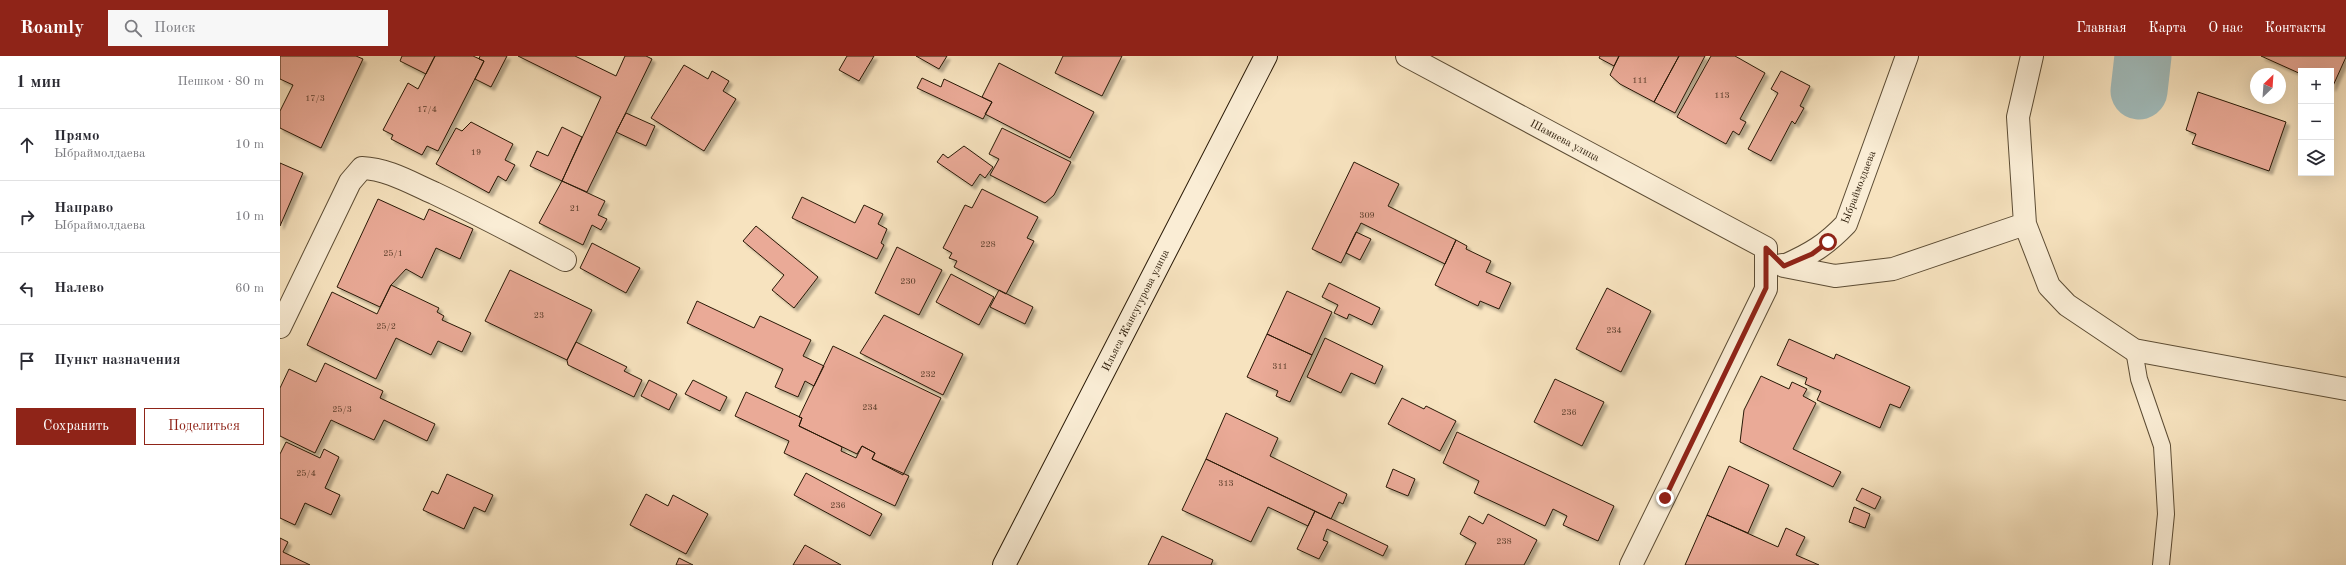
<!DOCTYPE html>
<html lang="ru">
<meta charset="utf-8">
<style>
body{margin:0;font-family:"Old Standard TT",serif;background:#f7f7f7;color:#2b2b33}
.controls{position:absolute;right:12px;top:12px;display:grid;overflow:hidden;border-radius:0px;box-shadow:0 4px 16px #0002}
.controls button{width:36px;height:36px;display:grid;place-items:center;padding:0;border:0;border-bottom:1px solid #e1e1e2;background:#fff;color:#2b2b33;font:20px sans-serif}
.compass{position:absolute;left:1970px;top:12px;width:36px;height:36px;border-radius:50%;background:#fff;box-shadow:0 4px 16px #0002;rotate:25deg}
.stop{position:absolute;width:12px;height:12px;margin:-9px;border:3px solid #8f2418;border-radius:50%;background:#fff}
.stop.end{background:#8f2418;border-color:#fff;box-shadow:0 1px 4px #0008}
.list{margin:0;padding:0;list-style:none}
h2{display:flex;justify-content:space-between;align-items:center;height:52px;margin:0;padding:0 16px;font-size:17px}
h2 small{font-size:13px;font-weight:400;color:#7c7c81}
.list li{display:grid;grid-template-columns:26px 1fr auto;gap:12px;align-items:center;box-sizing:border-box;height:72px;padding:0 16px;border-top:1px solid #e1e1e2}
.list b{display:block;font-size:15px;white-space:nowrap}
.list p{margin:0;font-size:13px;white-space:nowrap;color:#7c7c81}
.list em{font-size:13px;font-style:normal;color:#7c7c81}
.actions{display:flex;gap:8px;padding:12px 16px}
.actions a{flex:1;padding:9px 0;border:1px solid #8f2418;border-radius:0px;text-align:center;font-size:14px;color:#8f2418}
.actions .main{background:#8f2418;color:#fff}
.icon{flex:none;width:22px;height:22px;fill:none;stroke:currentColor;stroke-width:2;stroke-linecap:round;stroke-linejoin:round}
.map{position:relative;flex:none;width:2066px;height:509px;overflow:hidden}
header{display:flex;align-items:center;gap:24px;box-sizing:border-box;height:56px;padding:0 20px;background:#8f2418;color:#fff}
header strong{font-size:19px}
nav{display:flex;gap:22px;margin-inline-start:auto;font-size:14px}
.search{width:280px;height:36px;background:#f7f7f7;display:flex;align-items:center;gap:10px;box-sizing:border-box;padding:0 14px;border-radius:0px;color:#7c7c81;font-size:15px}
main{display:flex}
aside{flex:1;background:#fff}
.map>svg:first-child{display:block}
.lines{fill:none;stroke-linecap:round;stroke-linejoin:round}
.river{stroke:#a1bcbc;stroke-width:57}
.building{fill:#eaaa97;stroke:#291906;filter:url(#shadow)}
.lane-casing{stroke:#5c4c34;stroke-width:18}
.street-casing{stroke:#5c4c34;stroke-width:24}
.secondary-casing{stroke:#291906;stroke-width:24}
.lane{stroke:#faedd5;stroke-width:16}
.street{stroke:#faedd5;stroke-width:22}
.secondary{stroke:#faedd5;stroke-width:22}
.route{stroke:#8f2418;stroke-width:5}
.labels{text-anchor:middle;stroke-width:4;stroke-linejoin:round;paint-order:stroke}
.number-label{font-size:9px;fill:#593d2a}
.street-label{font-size:11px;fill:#291906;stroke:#faedd5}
</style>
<header>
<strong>Roamly</strong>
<div class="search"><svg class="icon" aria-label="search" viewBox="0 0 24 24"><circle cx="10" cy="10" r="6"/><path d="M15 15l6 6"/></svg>Поиск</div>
<nav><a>Главная</a><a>Карта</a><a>О нас</a><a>Контакты</a></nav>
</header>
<main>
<aside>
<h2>1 мин<small>Пешком · 80 m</small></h2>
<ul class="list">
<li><svg class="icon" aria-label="ahead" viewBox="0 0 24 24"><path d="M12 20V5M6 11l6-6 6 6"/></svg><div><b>Прямо</b><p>Ыбраймолдаева</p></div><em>10 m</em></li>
<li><svg class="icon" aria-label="right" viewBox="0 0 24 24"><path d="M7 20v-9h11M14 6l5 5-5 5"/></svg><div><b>Направо</b><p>Ыбраймолдаева</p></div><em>10 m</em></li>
<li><svg class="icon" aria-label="left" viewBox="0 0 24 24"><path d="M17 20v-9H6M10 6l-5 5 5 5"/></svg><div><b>Налево</b></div><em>60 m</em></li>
<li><svg class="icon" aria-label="arrive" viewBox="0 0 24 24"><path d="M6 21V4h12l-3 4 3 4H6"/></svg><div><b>Пункт назначения</b></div></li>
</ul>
<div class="actions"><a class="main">Сохранить</a><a>Поделиться</a></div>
</aside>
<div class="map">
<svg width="2066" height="509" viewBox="0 0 2066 509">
<defs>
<filter id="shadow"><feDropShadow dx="3.5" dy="3.5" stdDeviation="1" flood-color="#0004"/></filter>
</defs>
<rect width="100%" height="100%" fill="#f7e3bf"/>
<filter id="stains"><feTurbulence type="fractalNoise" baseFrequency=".005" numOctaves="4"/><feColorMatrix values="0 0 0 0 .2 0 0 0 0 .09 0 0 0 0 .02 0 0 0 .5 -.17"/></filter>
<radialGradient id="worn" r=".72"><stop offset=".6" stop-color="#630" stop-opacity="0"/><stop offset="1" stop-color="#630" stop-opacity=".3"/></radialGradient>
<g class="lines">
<!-- river -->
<path class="river" d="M1859,35L1863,0"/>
</g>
<!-- building -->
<path class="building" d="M0,0H76L83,3L41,92L0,72V55L13,29L0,23Z
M122,0H155L146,18L120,5Z
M155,0H193L204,5L158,95L147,90L142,99L111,83L113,79L103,74L128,27L138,33Z
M200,0H227L211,31L195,23L204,5L199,3Z
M238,0H295L336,20L345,0H366L372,3L307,136L282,125L321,41Z
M567,0H594L579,25L559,14Z
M636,0H667L659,13Z
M783,0H842L822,40L775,17Z
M1320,0H1339L1334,10L1319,2Z
M1339,0H1399L1374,46L1340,28L1330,19Z
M1399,0H1425L1395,57L1374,46Z
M1431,0H1455L1485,17L1460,63L1466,66L1459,79L1453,75L1446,88L1397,61Z
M1981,0H2066V1L2052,32L2051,15H2021V18Z
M719,7L814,56L790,102L705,58L712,46L702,41Z
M404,9L428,23L432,15L449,25L443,35L456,43L424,95L371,62Z
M1501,15L1530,30L1520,50L1524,52L1515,68L1512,65L1491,105L1468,93L1498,37L1491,33Z
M642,22L661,31L664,23L712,46L703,63L637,32Z
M1918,36L2006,66L1989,115L1912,88L1916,78L1906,74Z
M346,57L375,70L366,90L336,76Z
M191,66L233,88L225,104L235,109L226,125L218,120L209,137L156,108L176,72L182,75Z
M282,71L302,81L282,125L250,110L257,95L268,100Z
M722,72L791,106L774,139L765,147L710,119L719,103L709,98Z
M684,90L713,111L705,122L700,118L692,130L657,106L663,98L668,102Z
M1074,106L1119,128L1108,150L1176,184L1165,208L1081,167L1061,207L1032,193Z
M0,107L23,117L0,170Z
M282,125L325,145L318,159L327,163L321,174L312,169L303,189L259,167Z
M702,133L758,161L747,182L754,185L726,238L674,211L677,205L669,202L672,197L663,192L685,149L692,152Z
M522,141L575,167L584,149L603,158L598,168L607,173L601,187L604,189L597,203L512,162Z
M98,143L144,164L149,153L193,173L180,203L156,192L142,222L126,213L111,229L100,251L57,231Z
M476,170L538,221L514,252L492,234L504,219L463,185Z
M1076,176L1091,183L1080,204L1066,197Z
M1176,184L1187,190L1186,193L1211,205L1206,216L1231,227L1219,253L1200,245L1198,250L1155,229Z
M312,187L360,212L346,237L300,212Z
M617,191L662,214L639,259L595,237Z
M230,214L312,254L287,304L205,265Z
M671,218L714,241L699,269L656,246Z
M1049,227L1100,252L1092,269L1069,258L1067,263L1054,257L1058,249L1042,241Z
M111,229L159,252L157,256L164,260L162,264L191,277L182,296L158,285L151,299L116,282L96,323L27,289L52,236L97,258Z
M1327,232L1371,255L1341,316L1296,293Z
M719,234L753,251L745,268L710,251Z
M1007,235L1052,256L1032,299L987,278Z
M417,245L474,272L480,260L531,284L523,300L544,310L534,330L525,325L518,341L495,331L503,313L407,267Z
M604,259L683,298L663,339L580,297Z
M987,278L1032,299L1010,346L996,340L998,335L967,321Z
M1045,282L1103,310L1095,328L1071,317L1061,337L1027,321Z
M1509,283L1554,303L1556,298L1630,331L1620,352L1610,348L1600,372L1537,344L1541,335L1525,328L1527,322L1497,309Z
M296,286L347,311L344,315L362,324L354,341L288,309L287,304Z
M553,290L661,342L623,419L592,403L595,397L582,390L577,398L519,370L522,362L519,361Z
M45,307L103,335L100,342L155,368L147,385L104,364L94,384L51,364L35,397L0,380V332L9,313L36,326Z
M1481,320L1509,333L1512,326L1527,333L1523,340L1536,347L1513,393L1561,416L1553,431L1460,386L1464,354Z
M1275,323L1324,346L1302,390L1254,366Z
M369,324L397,338L389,354L361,340Z
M413,324L447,341L440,355L405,338Z
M466,336L522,362L519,370L562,391L561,395L576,402L582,390L595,397L592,403L629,420L615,450L504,397L509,385L455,360Z
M1122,342L1144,353L1146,350L1176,365L1160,395L1108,368Z
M946,357L998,382L990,400L1067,438L1063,448L1059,446L1051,463L926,403Z
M1177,376L1334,450L1318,485L1283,469L1287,460L1273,453L1265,470L1194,437L1199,425L1163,407Z
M6,386L40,402L44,393L59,401L45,432L60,439L51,459L25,447L15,469L0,462V398Z
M926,403L1035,455L1028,470L988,451L971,486L902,454Z
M1449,410L1489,429L1468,477L1427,459Z
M1113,413L1135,423L1128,440L1106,431Z
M526,417L602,458L590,480L514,439Z
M167,418L213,439L205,456L194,451L184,473L143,454L152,435L158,438Z
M1582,432L1601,441L1595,453L1576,444Z
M366,438L388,450L393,439L428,458L406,498L350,469Z
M1574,451L1590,458L1585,472L1569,466Z
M1035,455L1108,490L1103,500L1047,473L1043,484L1048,486L1039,503L1017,493Z
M1208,458L1257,484L1244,509H1185L1196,487L1180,478L1189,460L1203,468Z
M1427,459L1498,491L1506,472L1525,481L1516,499L1539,509H1405Z
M882,480L933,504L931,509H868Z
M0,482L8,486L3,496L30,509H0Z
M525,489L561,509H513Z
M399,502L413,509H396Z"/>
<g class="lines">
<defs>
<path id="lane" d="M1854,294L1859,323L1882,390L1886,458L1881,509"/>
<path id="street" d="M1127,0L1486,192V233L1351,509
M1745,168L1738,61L1752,0
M1502,209L1504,210C1531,198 1546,189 1566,168L1627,0
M1504,210L1555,220L1613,213L1745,168L1769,230L1787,249L1854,294L2066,333
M0,271L70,126L82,112C108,113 131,127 154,137C198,158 242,181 285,204"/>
<path id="secondary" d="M724,509L986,0"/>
</defs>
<!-- lane casing -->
<use href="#lane" class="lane-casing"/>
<!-- street casing -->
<use href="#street" class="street-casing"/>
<!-- secondary casing -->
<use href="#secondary" class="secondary-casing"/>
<!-- lane -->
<use href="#lane" class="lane"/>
<!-- street -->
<use href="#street" class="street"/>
<!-- secondary -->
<use href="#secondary" class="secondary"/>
</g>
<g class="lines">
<!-- route -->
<path class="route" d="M1385,442L1486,232V192L1504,210L1532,198L1548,186"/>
</g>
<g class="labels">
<!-- number labels -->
<g class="number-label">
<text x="1360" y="27">111</text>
<text x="1442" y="42">113</text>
<text x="35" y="45">17/3</text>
<text x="147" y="56">17/4</text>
<text x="196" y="99">19</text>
<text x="295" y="155">21</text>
<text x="1087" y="162">309</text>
<text x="708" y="191">228</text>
<text x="113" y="200">25/1</text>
<text x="628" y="228">230</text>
<text x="259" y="262">23</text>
<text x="106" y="273">25/2</text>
<text x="1334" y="277">234</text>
<text x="1000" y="313">311</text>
<text x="648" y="321">232</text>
<text x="590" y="354">234</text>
<text x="62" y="356">25/3</text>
<text x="1289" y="359">236</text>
<text x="26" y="420">25/4</text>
<text x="946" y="430">313</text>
<text x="558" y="452">236</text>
<text x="1224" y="488">238</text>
</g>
<!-- street labels -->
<g class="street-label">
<text transform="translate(1285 84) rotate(28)" y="4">Шамиева улица</text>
<text transform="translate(1578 131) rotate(-69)" y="4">Ыбраймолдаева</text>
<text transform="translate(855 254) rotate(-63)" y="4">Ильяса Жансугурова улица</text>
</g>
</g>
<rect width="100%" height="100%" filter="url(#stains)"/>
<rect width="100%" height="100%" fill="url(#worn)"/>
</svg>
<div class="controls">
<button>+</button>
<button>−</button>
<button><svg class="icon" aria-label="layers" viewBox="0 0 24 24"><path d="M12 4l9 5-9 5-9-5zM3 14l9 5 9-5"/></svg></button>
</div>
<svg class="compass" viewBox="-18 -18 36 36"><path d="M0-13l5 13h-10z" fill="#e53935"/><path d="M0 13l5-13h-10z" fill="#7c7c81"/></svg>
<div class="stop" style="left:1548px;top:186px"></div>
<div class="stop end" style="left:1385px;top:442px"></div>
</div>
</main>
